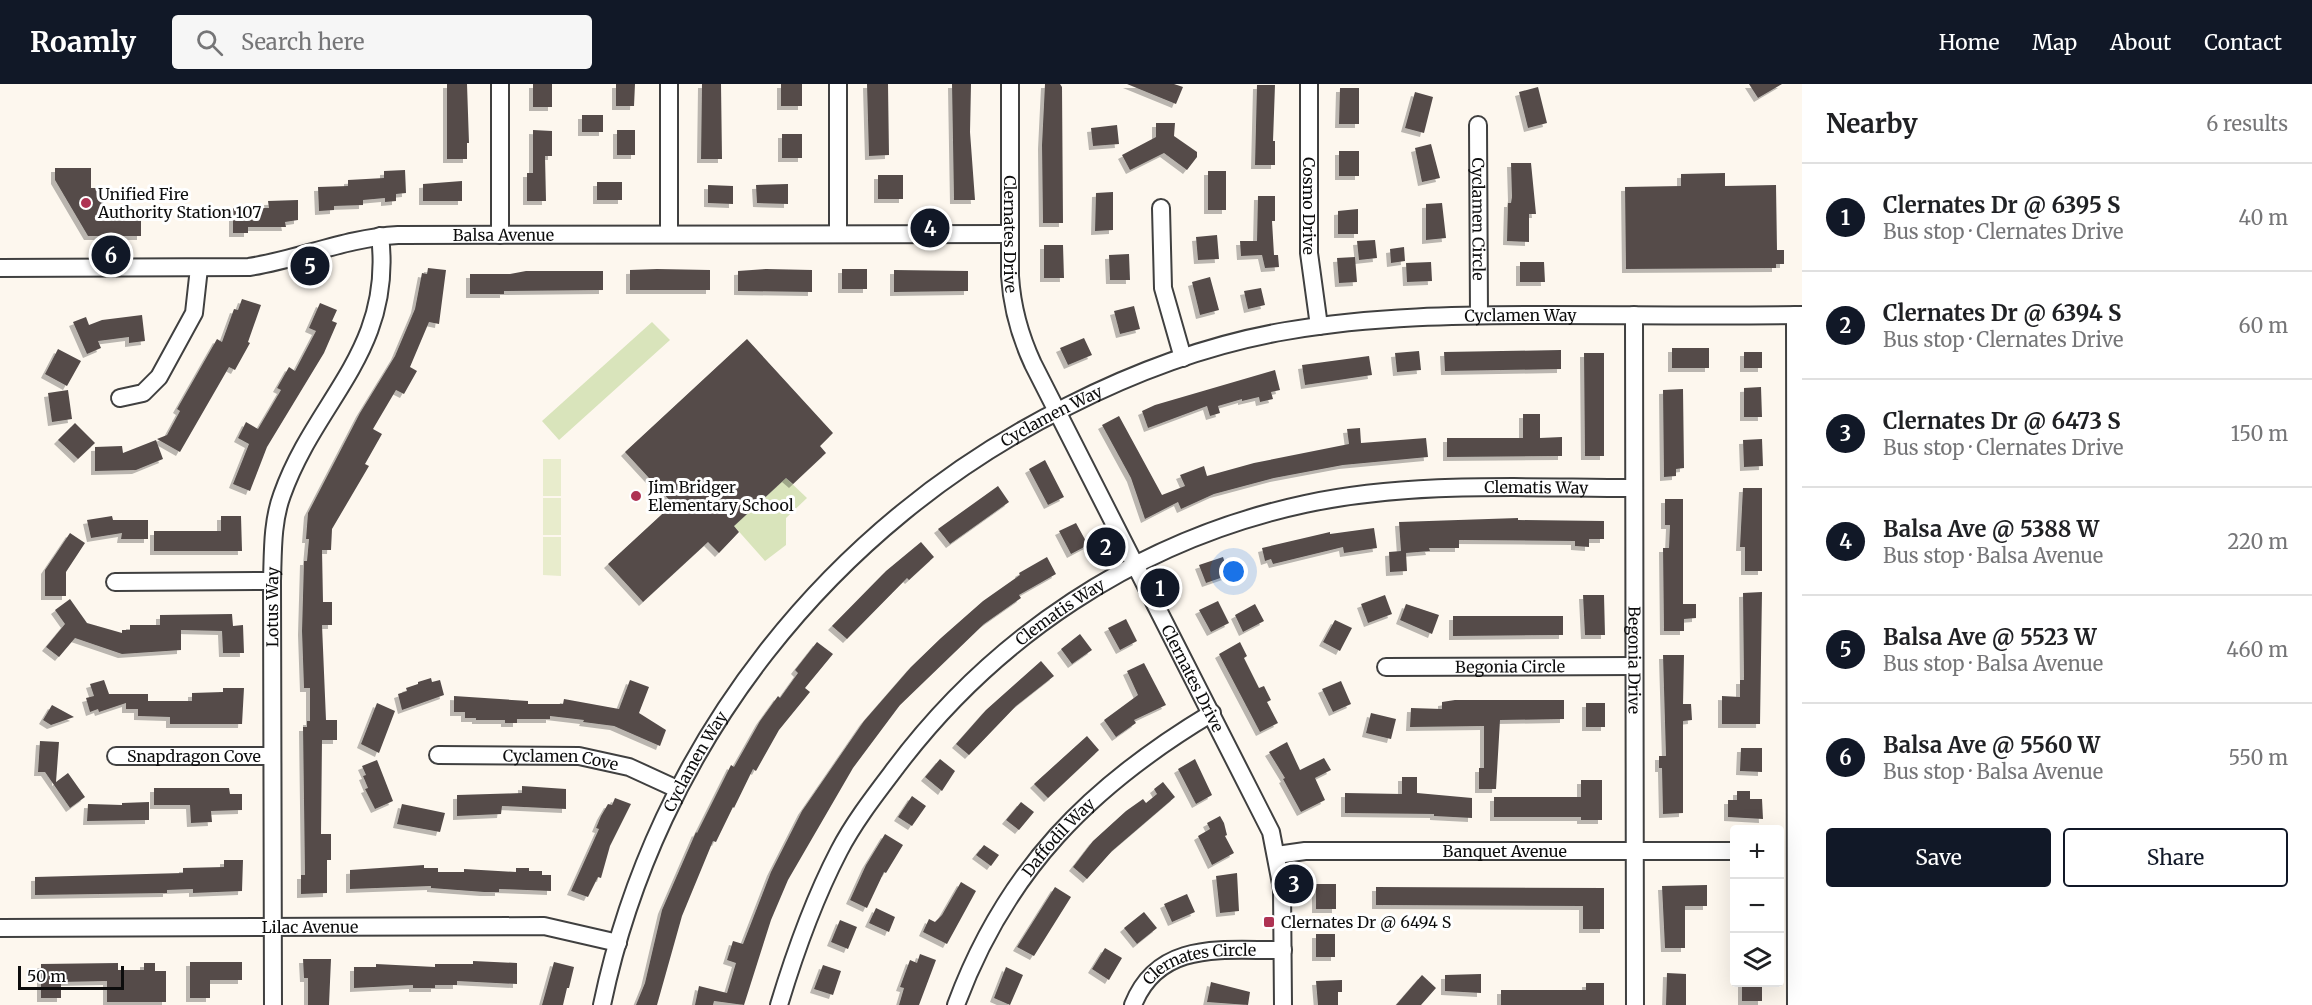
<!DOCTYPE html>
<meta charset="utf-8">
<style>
body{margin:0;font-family:Merriweather,serif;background:#f6f6f6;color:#202124}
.controls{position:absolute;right:18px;bottom:18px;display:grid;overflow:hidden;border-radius:6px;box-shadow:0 6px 24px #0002}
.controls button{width:54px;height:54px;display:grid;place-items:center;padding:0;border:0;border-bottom:2px solid #e0e0e0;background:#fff;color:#202124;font:30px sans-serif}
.scale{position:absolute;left:18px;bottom:15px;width:106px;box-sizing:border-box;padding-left:6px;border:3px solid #0d0d0d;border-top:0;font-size:16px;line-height:21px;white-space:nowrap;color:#0d0d0d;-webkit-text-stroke:4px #fff;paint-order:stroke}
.you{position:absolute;left:1234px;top:488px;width:21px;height:21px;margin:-15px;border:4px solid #fff;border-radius:50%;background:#1a73e8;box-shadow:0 0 0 9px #1a73e833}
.badge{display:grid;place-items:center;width:39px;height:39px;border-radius:50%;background:#111827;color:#fff;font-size:20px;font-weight:700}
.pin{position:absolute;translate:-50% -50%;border:3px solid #fff;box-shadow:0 2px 6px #0006}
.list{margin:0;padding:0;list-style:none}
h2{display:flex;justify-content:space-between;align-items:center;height:78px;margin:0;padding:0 24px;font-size:26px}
h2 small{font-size:20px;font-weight:400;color:#757577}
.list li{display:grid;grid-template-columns:39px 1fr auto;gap:18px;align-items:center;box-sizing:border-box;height:108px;padding:0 24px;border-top:2px solid #e0e0e0}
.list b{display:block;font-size:22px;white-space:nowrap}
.list p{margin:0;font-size:20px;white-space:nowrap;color:#757577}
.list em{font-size:20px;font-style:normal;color:#757577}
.actions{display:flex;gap:12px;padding:18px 24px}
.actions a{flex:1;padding:14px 0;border:2px solid #111827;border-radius:6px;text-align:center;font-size:21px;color:#111827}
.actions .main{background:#111827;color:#fff}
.icon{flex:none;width:33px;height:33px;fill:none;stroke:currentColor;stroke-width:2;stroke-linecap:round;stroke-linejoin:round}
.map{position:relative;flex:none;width:1802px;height:921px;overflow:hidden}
header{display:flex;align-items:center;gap:36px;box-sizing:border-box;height:84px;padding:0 30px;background:#111827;color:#fff}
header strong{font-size:28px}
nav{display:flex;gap:33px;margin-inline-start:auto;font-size:21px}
.search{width:420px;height:54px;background:#f6f6f6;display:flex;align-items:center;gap:15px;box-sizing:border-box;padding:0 21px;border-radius:6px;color:#757577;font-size:22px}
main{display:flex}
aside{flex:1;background:#fff}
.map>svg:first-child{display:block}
.green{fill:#d9e4bb}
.pitch{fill:#e8eccc}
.building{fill:#544c4a;filter:url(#shadow)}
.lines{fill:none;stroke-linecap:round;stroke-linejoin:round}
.street-casing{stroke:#404040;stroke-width:20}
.street{stroke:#fff;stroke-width:16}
.poi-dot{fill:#ae3353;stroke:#fff;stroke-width:2}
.labels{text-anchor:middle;stroke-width:6;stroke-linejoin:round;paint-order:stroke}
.poi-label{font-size:16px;fill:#0d0d0d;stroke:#fff;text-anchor:start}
.street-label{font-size:16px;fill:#0d0d0d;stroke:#fff}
</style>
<header>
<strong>Roamly</strong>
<div class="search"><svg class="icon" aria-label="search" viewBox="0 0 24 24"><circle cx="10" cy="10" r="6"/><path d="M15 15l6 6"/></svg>Search here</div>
<nav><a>Home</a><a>Map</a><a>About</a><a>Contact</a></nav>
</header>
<main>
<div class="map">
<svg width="1802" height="921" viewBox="0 0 1802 921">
<defs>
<filter id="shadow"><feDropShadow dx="-4" dy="4" stdDeviation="0" flood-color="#0004"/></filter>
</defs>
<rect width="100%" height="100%" fill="#fdf7ee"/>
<!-- green -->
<path class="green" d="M652,238L670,256L559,356L542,337Z
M786,394L807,414L786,434V461L765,477L734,442Z"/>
<!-- pitch -->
<path class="pitch" d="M543,375H561V412H543Z
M543,414H561V451H543Z
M543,453H561V492L543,491Z"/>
<!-- building -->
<path class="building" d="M447,0H467L469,59H467V75H447Z
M533,0H552V23H533Z
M616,0H635L634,22H616Z
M702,0H721L722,75H701Z
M781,0H802V22H781Z
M867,0H888L889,71L869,72Z
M952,0H971L970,48L975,116H954Z
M1045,0H1060L1062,3L1063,139H1043L1042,61Z
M1127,0H1174L1183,3L1176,20Z
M1749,0H1782L1758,14Z
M1257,1H1275L1273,57H1275V81H1255Z
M1538,3L1547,39L1528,44L1519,8Z
M1340,4H1359V40H1339Z
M1415,8L1433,13L1424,49L1405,44Z
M582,31H603V48H582Z
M1156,39H1175L1174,52L1197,68V73L1187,86L1164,69L1130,86L1122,71L1156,53Z
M1117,41L1119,60L1093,62L1091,44Z
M533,46L552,47V72H545L546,117H527V89H533Z
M617,46H635V71H617Z
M782,50H802V74H782Z
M1431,60L1440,94L1422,98L1415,64Z
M1339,67H1359V92H1339Z
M1511,79H1531L1536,130H1529V158L1507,157L1508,119H1511L1512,113Z
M55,84H91V104H99V113H104V126H141V152H88L55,96Z
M405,86L406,109L396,110V117L385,118V114L363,116V121L334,122V126L319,127L318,103L348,102V96L384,94V87Z
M1208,87H1226V126H1208Z
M1725,89V102L1776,101L1777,166H1784V180H1776V184L1626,185L1625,103L1681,102V90Z
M878,91H903V115H878Z
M462,97V117H423V100Z
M597,98H622V116H597Z
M788,100V120L757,119L756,101Z
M708,101L733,102V120L708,119Z
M1113,108V146L1095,147L1096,109Z
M1258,112H1275V137H1272L1274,171H1278L1279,183L1265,184L1262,171L1241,172L1240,157H1257Z
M298,116V136L285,138L286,143H248V149H233V124H269L268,117Z
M1442,119L1446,154L1426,156V120Z
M1358,125V150H1338V127Z
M1217,151L1219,175L1198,176L1196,153Z
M1375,156L1377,174L1359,176L1357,157Z
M1044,161H1063L1064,194H1044Z
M1404,163L1405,177L1391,179L1390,165Z
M1129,170L1130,196H1110L1109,171Z
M1355,173L1357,198L1339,199L1337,174Z
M1431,178L1432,197L1407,198L1406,179Z
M1520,178H1544L1545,198H1520Z
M428,184L446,186L439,240L429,238L410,283L417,287L404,310L396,306L373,345L382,350L365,380L369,382L332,445L331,466H322L323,518H332V541H322L326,636H337V656H322L321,750H331V776H327V809L301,810V791H305L303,643H307V637H310V604H304L302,547L304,477H307L309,455H306L308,429L360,329L395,272L415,225L422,189L427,190Z
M657,185L710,186V206H630V186Z
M766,185L812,186V208L738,207V187Z
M842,185H867V205H842Z
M894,186L968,187V207L894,208Z
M526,187H603V206L504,207V210H470V190H510Z
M1210,193L1219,226L1200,231L1192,198Z
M1261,204L1265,221L1248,225L1244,207Z
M242,215L261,221L248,258L250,259L235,286L229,283L180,368L157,355L167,351L180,327L177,325L217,255L222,258L234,225L238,226Z
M320,219L337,226L332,237L337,239L324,269L267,363L250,407L233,400L249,360L238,354L246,338L258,345L281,306L277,304L289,283L295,287L316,247L309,244Z
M1134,222L1140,245L1120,250L1114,227Z
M142,231L145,257L129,259V253L98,257L101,264L87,270L73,238L86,233L89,241L102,236Z
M1084,254L1092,271L1068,281L1060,264Z
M747,255L833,349L820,362L826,369L793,400L786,394L734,442L739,448L719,469L708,458L643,518L608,480L673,420L625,368Z
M1672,264H1709V284H1672Z
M58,265L81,277L67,302L45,290Z
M1561,266V285L1445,287L1444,268Z
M1419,267L1421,286L1397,288L1395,269Z
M1744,268H1762V284H1744Z
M1584,269H1604V372H1585Z
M1369,272L1372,291L1305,301L1302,281Z
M1275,286L1280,306L1271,308L1273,315L1260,318L1259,313L1242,317V315L1218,322L1220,329L1210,332L1207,322L1148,344L1142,327L1155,321Z
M1761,303L1762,333H1744V304Z
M1683,305L1684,384L1676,385V392L1664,393L1663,306Z
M68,306L72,335L52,338L48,309Z
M1523,330H1540V354L1562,353V372L1447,373V354H1523Z
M1119,332L1162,411L1185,402L1180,391L1204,382L1207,392L1254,379L1349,360L1347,345L1360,344L1361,359L1426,354L1428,373L1343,381L1274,394L1214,410L1181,425L1178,418L1145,435L1131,394L1102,341Z
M75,339L95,359L78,375L58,356Z
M1762,355L1763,382L1744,383L1743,356Z
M156,356L163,375L136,386L95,387V363L122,362L123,369Z
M1045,376L1064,413L1048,421L1029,385Z
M998,402L1009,418L950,460L938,445Z
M1743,404H1762V487H1745V463H1740Z
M1665,415H1683V520H1696V534L1684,535V547H1664L1663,464H1669L1670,441H1665Z
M112,432L113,436H148V455H121L122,449L91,454L87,436Z
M221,432H241L242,467H154V447H221Z
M1518,434V436L1604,437V455H1589V463L1575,462V457L1459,456V464H1429L1430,467L1406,469L1407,487L1390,488L1389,468L1401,467L1399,438Z
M1076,439L1088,461L1071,470L1059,447Z
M1374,444L1377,464L1344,469L1343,463L1273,480L1271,475L1265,477L1262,464L1330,448V450Z
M70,449L85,459L66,488V512H45V486Z
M921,458L934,473L909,496L907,494L847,555L832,542L886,487Z
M1047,473L1056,490L1019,511L1021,514L984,540L900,621L853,684L788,796L771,836L744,921L714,917L713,921H695L699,902L727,909L736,879L727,876L733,857L743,860L771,788L802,727L864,637L911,583L941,554L983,517L1020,491L1019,489Z
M1223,473L1229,491L1206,499L1199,481Z
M1762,508L1760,640H1722V612L1740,613V596H1744L1743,509Z
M1385,511L1392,530L1368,539L1361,520Z
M1583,511H1604L1605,551H1585Z
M70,515L87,539L122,549V546H130V541H160V531L232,530L233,542L243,541L244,569H223L222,547L181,546V566L122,570L75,554L59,573L46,563L65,540L55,526Z
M1218,517L1229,539L1211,548L1199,526Z
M1255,520L1264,537L1243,548L1235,531Z
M1406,520L1439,531L1432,550L1400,536Z
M1453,532H1563V551L1453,552Z
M1126,535L1137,557L1120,566L1108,544Z
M1335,536L1352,544L1340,567L1323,558Z
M1080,550L1092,566L1072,580L1061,565Z
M817,558L833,570L805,604L810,608L779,646L756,687L753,685L734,724L733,723L716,758L713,757L682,832L657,921H636L645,899L662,826L696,748L697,749L731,681L734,683L760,637L778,612L780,614L798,589L795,586Z
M1240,558L1247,572L1244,574L1259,604L1264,602L1271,616L1267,618L1278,639L1260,648L1219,570Z
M1663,571H1684L1683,620H1691L1692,636L1683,637V729L1663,730L1662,684H1659V672H1666Z
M1041,577L1054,592L1016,622L969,671L956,660L986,626Z
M1144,579L1166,621L1134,636L1136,639L1116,653L1104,636L1138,611L1127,587Z
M431,594L432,598L440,596L444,611L402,626L398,610L407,607L406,604L418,600V598Z
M104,596L109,610H148V617H192V609L223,608V604H244L242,640H170V633L138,632V625H126V619L99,628L98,625L90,628L86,614L94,612L90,600Z
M630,596L649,603L639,629L666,646L660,662L614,642L583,638L584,636L550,632V635H517V639H505V636H476V634H465V628H454V612L528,617V620H563L564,615L619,625Z
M1341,597L1351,620L1333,628L1322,605Z
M1455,616H1564V635L1500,636L1496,705H1479V684H1484V642L1410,643L1411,624L1442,625V618Z
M377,619L395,627L379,669L361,660Z
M1586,619H1605V643H1586Z
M52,621L74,633L51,641L43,636Z
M1371,629L1396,635L1391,655L1366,649Z
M1087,652L1099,666L1048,714L1034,700Z
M40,657L59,658L56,698L68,689L85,713L70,724L45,688H38Z
M1287,658L1300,686L1324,674L1331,686L1315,694L1325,716L1301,728L1283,695L1285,694L1269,668Z
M1741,664H1762V688L1740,687Z
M940,675L955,687L942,707L925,693Z
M1195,675L1212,711L1196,720L1178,685Z
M377,676L393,717L375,725L365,705L368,704L363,692L366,691L362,682Z
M1402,693H1417V709L1472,714V734L1434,732V730L1345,729V709L1402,710Z
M1581,696H1602V736H1581V733H1494V713H1581Z
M1163,698L1175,713L1112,767L1087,795L1073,783L1093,757L1126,727L1143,715L1146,719L1157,710L1154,705Z
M522,702L566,705V725L502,722L501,730L457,732V711L522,709Z
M154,704H229L230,710H242V726L211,727L212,738L191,739L190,721H154Z
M1737,707H1750V715H1762L1763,735L1728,733V716H1737Z
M912,712L926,722L912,742L898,733Z
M615,714L631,720L610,762L601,794L598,793L588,813L571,807L599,745L596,744L601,732L608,720L612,721Z
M149,718V736L87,737L88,720L122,721V719Z
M1021,718L1034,728L1019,746L1006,736Z
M402,720L445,729L440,748L397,740Z
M1220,732L1224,739L1227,751L1225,752L1234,769L1212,781L1198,752L1210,745L1207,739Z
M885,750L903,761L886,789L884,788L867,824L850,816L866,781Z
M984,761L999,771L991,782L976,771Z
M224,776H243L242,807L193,809V805L167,806V809L35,811V793L183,789V784L224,783Z
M424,781V784H438V788H464V785L516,788V784H529V787H542V791H551V807L499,805V808H484L431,804V802L350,805V786Z
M1237,789L1239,827L1220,829L1216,792Z
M961,798L976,807L947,860L923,848L929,835L935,838L942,831Z
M1316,800H1336V825H1316Z
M1707,801V822H1685V864H1665L1662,802Z
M1055,803L1071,813L1034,872L1017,863Z
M1376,803L1604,804V845H1583V822L1376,821Z
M1187,810L1195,828L1172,838L1164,820Z
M876,824L895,833L889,848L869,839Z
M1144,828L1157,844L1137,860L1124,844Z
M840,836L857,843L848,865L831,858Z
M1316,850H1335V873H1316Z
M1105,864L1122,874L1109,896L1092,885Z
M920,870L936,876L919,921H899L904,904L900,903L910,876L917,879Z
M303,875H331L329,921H308V894H304Z
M473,877L517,879V900L457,897V901H435V904H413V901L354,904V883H376V880L435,883V880H473Z
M190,878H242V896H210V914H190Z
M554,878L574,883L569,904H567L563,921H542Z
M118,879V886H144V879H155V887H166V918H107V897L61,898V914H41V880Z
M823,881L841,887L833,911L814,905Z
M1006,883L1023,891L1010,921L994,914Z
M1667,889L1686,890V921H1666Z
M1481,890V909L1445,907V891Z
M1422,891L1436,904L1421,921H1396Z
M1342,896V908H1338V921H1318L1316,897Z
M1211,898L1250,908L1248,921L1207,918Z
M1742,898H1762V917H1742Z
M1586,899H1604V921H1501V906H1586Z"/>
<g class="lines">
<defs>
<g id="street">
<path d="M500,0V151"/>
<path d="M669,0V150"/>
<path id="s1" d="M1010,0V192C1012,224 1020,252 1033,280L1271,748L1282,805L1283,921"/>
<path id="s2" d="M1309,0V169L1319,242"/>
<path id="s3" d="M1478,41L1479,231"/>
<path d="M1161,124L1163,204L1183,274"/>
<path d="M838,150V0"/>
<path id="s4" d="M0,184L249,183C300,175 346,154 398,151L1010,150"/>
<path id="s5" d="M1634,231L1635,921"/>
<path d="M1795,231L1796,921"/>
<path d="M120,314L143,309L159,293L194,229L199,184"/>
<path d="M115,498L272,497"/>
<path id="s6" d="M1386,583L1634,582"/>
<path id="s7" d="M438,671L579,672L629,683L677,705"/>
<path id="s8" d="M116,672H272"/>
<path id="s9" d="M1277,771L1305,767H1734"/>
<path id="s10" d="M0,844L544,842L618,859"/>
<path id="s11" d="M273,921L272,497C273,468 272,438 282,411C316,315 394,267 380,152"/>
<path id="s12" d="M602,921C656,661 831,439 1068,322C1137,287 1210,260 1286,247C1373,232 1460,231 1548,231C1632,231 1717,232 1802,231"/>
<path id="s13" d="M779,921C795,868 813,817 839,767C853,740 872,715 891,690C992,553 1138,456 1305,420C1413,397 1525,404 1634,404"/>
<path id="s14" d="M956,921C1006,786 1090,702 1212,629"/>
<path id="s15" d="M1133,921C1159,855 1225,867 1283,866"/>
</g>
</defs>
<!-- street casing -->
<use href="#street" class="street-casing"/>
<!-- street -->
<use href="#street" class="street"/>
</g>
<!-- markers -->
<g class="poi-dot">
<circle cx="86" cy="119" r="6"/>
<circle cx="636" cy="412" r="6"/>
<rect x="1263" y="832" width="12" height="12" rx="3"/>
</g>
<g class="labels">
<!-- poi labels -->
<g class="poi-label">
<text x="98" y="116">Unified Fire<tspan x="98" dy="18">Authority Station 107</tspan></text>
<text x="648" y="409">Jim Bridger<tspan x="648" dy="18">Elementary School</tspan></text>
<text x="1281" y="844">Clernates Dr @ 6494 S</text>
</g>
<!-- street labels -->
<g class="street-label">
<text dy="6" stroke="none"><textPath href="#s2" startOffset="122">Cosmo Drive</textPath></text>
<text dy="6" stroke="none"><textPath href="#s3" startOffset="94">Cyclamen Circle</textPath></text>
<text dy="6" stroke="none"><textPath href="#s1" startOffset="150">Clernates Drive</textPath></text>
<text dy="6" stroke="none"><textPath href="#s4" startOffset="507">Balsa Avenue</textPath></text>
<text dy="6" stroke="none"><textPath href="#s12" startOffset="1252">Cyclamen Way</textPath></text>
<text dy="6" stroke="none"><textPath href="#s12" startOffset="766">Cyclamen Way</textPath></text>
<text dy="6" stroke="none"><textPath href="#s13" startOffset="996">Clematis Way</textPath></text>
<text dy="6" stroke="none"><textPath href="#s11" startOffset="398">Lotus Way</textPath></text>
<text dy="6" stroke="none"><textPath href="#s13" startOffset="494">Clematis Way</textPath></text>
<text dy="6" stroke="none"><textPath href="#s5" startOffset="345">Begonia Drive</textPath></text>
<text dy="6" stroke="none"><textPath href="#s6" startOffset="124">Begonia Circle</textPath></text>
<text dy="6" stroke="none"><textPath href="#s1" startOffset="636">Clernates Drive</textPath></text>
<text dy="6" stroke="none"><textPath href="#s8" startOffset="78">Snapdragon Cove</textPath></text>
<text dy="6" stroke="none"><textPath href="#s7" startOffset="123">Cyclamen Cove</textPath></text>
<text dy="6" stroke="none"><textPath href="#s12" startOffset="262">Cyclamen Way</textPath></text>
<text dy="6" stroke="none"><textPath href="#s14" startOffset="198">Daffodil Way</textPath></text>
<text dy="6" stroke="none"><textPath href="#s9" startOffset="228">Banquet Avenue</textPath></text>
<text dy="6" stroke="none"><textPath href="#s10" startOffset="310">Lilac Avenue</textPath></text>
<text dy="6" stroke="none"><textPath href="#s15" startOffset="86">Clernates Circle</textPath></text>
</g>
</g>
</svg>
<div class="controls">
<button>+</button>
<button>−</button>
<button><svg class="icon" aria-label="layers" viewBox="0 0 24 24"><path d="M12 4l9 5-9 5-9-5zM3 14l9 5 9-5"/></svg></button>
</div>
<div class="scale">50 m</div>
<div class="you"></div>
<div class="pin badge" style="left:1160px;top:504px">1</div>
<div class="pin badge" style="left:1106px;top:463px">2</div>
<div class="pin badge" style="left:1294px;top:800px">3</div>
<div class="pin badge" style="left:930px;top:144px">4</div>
<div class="pin badge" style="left:310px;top:182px">5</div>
<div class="pin badge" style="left:111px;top:171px">6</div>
</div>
<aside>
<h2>Nearby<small>6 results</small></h2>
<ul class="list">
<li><span class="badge">1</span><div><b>Clernates Dr @ 6395 S</b><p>Bus stop · Clernates Drive</p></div><em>40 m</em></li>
<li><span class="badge">2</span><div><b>Clernates Dr @ 6394 S</b><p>Bus stop · Clernates Drive</p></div><em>60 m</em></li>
<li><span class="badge">3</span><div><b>Clernates Dr @ 6473 S</b><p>Bus stop · Clernates Drive</p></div><em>150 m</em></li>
<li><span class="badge">4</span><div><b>Balsa Ave @ 5388 W</b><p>Bus stop · Balsa Avenue</p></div><em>220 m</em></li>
<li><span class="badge">5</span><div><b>Balsa Ave @ 5523 W</b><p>Bus stop · Balsa Avenue</p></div><em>460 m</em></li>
<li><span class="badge">6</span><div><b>Balsa Ave @ 5560 W</b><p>Bus stop · Balsa Avenue</p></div><em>550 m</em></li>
</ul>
<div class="actions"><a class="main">Save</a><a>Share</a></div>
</aside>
</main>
